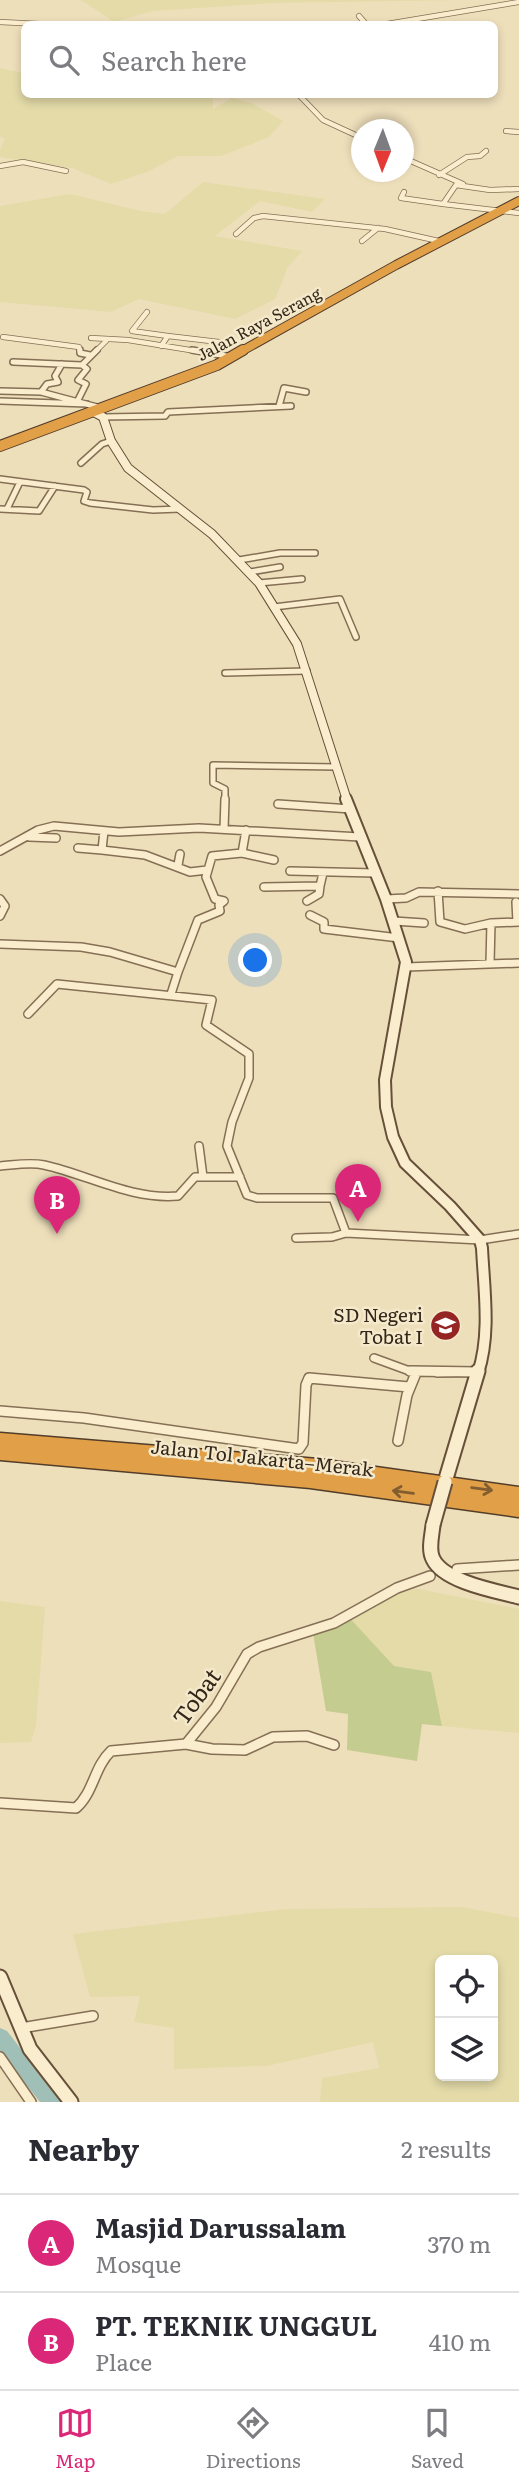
<!DOCTYPE html>
<meta charset="utf-8">
<style>
body{margin:0;font-family:Literata,serif;background:#f2f2f3;color:#2b2b33}
.controls{position:absolute;right:21px;bottom:21px;display:grid;overflow:hidden;border-radius:10px;box-shadow:0 4px 10px #0003}
.controls button{width:63px;height:63px;display:grid;place-items:center;padding:0;border:0;border-bottom:2px solid #e1e1e2;background:#fff;color:#2b2b33;font:35px sans-serif}
.compass{position:absolute;left:351px;top:119px;width:63px;height:63px;border-radius:50%;background:#fff;box-shadow:0 4px 10px #0003;rotate:181deg}
.you{position:absolute;left:256px;top:961px;width:24px;height:24px;margin:-18px;border:5px solid #fff;border-radius:50%;background:#1a73e8;box-shadow:0 0 0 10px #1a73e833}
.badge{display:grid;place-items:center;width:46px;height:46px;border-radius:50%;background:#db2777;color:#fff;font-size:23px;font-weight:700}
.pin{position:absolute;translate:-50% -58px;filter:drop-shadow(0 2px 4px #0008)}
.pin::after{content:'';position:absolute;top:37px;width:24px;height:21px;background:inherit;clip-path:polygon(0 0,100% 0,50% 100%)}
.list{margin:0;padding:0;list-style:none}
h2{display:flex;justify-content:space-between;align-items:center;height:91px;margin:0;padding:0 28px;font-size:30px}
h2 small{font-size:23px;font-weight:400;color:#7c7c81}
.list li{display:grid;grid-template-columns:46px 1fr auto;gap:21px;align-items:center;box-sizing:border-box;height:98px;padding:0 28px;border-top:2px solid #e1e1e2}
.list b{display:block;font-size:26px;white-space:nowrap}
.list p{margin:0;font-size:23px;white-space:nowrap;color:#7c7c81}
.list em{font-size:23px;font-style:normal;color:#7c7c81}
.icon{flex:none;width:38px;height:38px;fill:none;stroke:currentColor;stroke-width:2;stroke-linecap:round;stroke-linejoin:round}
.map{position:relative;flex:none;width:519px;height:2102px;overflow:hidden}
.search{position:absolute;background:#fff;box-shadow:0 4px 10px #0003;left:21px;right:21px;top:21px;height:77px;display:flex;align-items:center;gap:18px;box-sizing:border-box;padding:0 24px;border-radius:10px;color:#7c7c81;font-size:26px}
.sheet{height:287px;background:#fff}
nav{display:flex;justify-content:space-around;align-items:center;box-sizing:border-box;height:98px;border-top:2px solid #e1e1e2;background:#fff;font-size:19px;color:#7c7c81}
nav a{display:grid;justify-items:center;gap:4px}
nav .on{color:#db2777}
.map>svg:first-child{display:block}
.farmland{fill:#e4dba9;fill-rule:evenodd}
.green{fill:#c4cc90}
.lines{fill:none;stroke-linecap:round;stroke-linejoin:round}
.river{fill:#a0bfb6;fill-rule:evenodd}
.street-far3-casing{stroke:#856f55;stroke-width:6}
.street-far2-casing{stroke:#856f55;stroke-width:8}
.street-far1-casing{stroke:#856f55;stroke-width:10}
.street-casing{stroke:#856f55;stroke-width:12}
.secondary-far2-casing{stroke:#675039;stroke-width:10}
.secondary-far1-casing{stroke:#675039;stroke-width:14}
.secondary-casing{stroke:#675039;stroke-width:17}
.highway-far2-casing{stroke:#523d2a;stroke-width:10}
.highway-far1-casing{stroke:#523d2a;stroke-width:12}
.highway-casing{stroke:#523d2a;stroke-width:19}
.street-far3{stroke:#f9edce;stroke-width:4.5}
.street-far2{stroke:#f9edce;stroke-width:5}
.street-far1{stroke:#f9edce;stroke-width:7}
.street{stroke:#f9edce;stroke-width:9}
.secondary-far2{stroke:#f9edce;stroke-width:8}
.secondary-far1{stroke:#f9edce;stroke-width:10}
.secondary{stroke:#f9edce;stroke-width:13}
.highway-far2{stroke:#e19f48;stroke-width:8}
.highway-far1{stroke:#e19f48;stroke-width:10}
.highway{stroke:#e19f48;stroke-width:16}
.secondary-bridge-casing{stroke:#675039;stroke-width:17;stroke-linecap:butt}
.secondary-bridge{stroke:#f9edce;stroke-width:13}
.oneway{stroke:#825d2f}
.labels{text-anchor:middle;stroke-width:5;stroke-linejoin:round;paint-order:stroke}
.far-street-label{font-size:16px;fill:#34271a;stroke:#f5e9cb}
.poi-label{font-size:19px;fill:#34271a;stroke:#f5e9cb;text-anchor:end}
.street-label{font-size:19px;fill:#34271a;stroke:#f5e9cb}
.near-street-label{font-size:23px;fill:#34271a;stroke:#f5e9cb}
</style>
<div class="map">
<svg width="519" height="2102" viewBox="0 0 519 2102">
<rect width="100%" height="100%" fill="#eedfbb"/>
<!-- farmland -->
<path class="farmland" d="M77,0H464L273,3L153,11L114,22L83,1Z
M0,68L24,73V94L213,95V109L232,98L252,103L283,121L269,137L221,156H178L147,172L111,184L72,168L0,157V149L5,139L0,136Z
M203,182L325,199L312,212L260,201L215,236L302,251L288,267L275,299L235,319L139,299L111,312L0,302V206L70,194L141,211L165,214Z
M409,1587L519,1609V1733L442,1726L431,1672L394,1666L346,1614Z
M0,1601L45,1607L36,1726L31,1742L0,1743Z
M462,1907L519,1918V2102H320L322,2078L379,2068L373,2042L267,2066L174,2069V2028L134,2022L140,1996L90,1997L73,1934L287,1909ZM440,1960H493V2076H440Z"/>
<!-- green -->
<path class="green" d="M346,1614L394,1666L431,1672L442,1726L422,1724L417,1761L347,1750L348,1714L326,1711L312,1627Z"/>
<g class="lines">
<!-- river -->
<path class="river" d="M0,2028L7,2031L62,2102H40L0,2052Z"/>
<defs>
<path id="street-far3" d="M359,16L366,24
M0,22L40,24
M387,24L519,2
M298,94L323,120L362,138
M506,131L519,132
M404,158L463,184
M0,166L23,162L66,171
M439,175L467,157L480,156L486,151
M519,189L490,190L456,185L443,204L519,213
M404,192L401,198L443,204
M236,234L254,218L263,216L385,229L443,242
M362,241L378,228
M147,312L132,331L168,336
M3,337L79,347L80,352
M91,338L128,340L202,352
M161,346L168,336L219,342
M95,352L106,341"/>
<path id="street-far2" d="M80,350V353L90,355
M192,350L232,357
M13,362L82,365L97,350
M0,391L41,392L101,408
M41,392L47,384L58,382L55,376L62,364
M78,400L86,384L78,380L87,369L82,365
M0,401L87,404
M279,406L284,388L306,392
M103,417L165,416L168,412L291,406
M81,463L102,444L111,441
M0,479L84,490L87,492L84,501L90,503L153,510L180,509
M0,509L39,511L55,486
M7,509L20,482
M239,560L280,553H315
M250,572L280,567
M259,583L302,579
M274,607L340,599L356,637
M225,673L307,671
M225,800V789L213,783V765L337,767"/>
<path id="street-far1" d="M278,804L351,809
M224,829L225,799
M29,837L56,838
M78,848L102,850L104,831
M102,850L145,855L190,872L207,870
M0,851L38,830L54,826L119,832L199,828L360,837
M242,853L246,830
M178,865L180,854
M290,871L375,873
M264,887L320,886L323,873
M438,891L440,922L465,929L491,923L519,922
M0,899L5,906L0,916
M386,899L406,898L419,892L519,894
M307,901L319,894L320,886
M516,902L517,922
M310,915L324,922V929L399,938
M394,921L424,923
M0,944L81,947L110,952L178,972L171,994
M490,963L491,923
M406,967L519,963
M178,972L198,920L220,911L219,905L224,901L215,899L206,877L212,856L242,853L274,860
M28,1014L57,984L212,1000L206,1025L249,1054V1078L232,1122L227,1146L247,1195L257,1198H333L346,1233L480,1240L519,1234
M199,1146L203,1177
M0,1166C14,1165 30,1162 44,1165C89,1175 131,1200 178,1196L195,1177H240
M296,1238L332,1237L346,1233
M374,1358L415,1373
M437,1373L478,1372"/>
<path id="street" d="M410,1371L478,1372
M0,1411L84,1418L299,1449L303,1443L306,1385L309,1378L409,1387
M398,1441L407,1395L416,1373
M457,1569L519,1565
M186,1744L212,1749L245,1750L273,1737L307,1736L334,1745
M0,1803L76,1808C94,1792 94,1767 111,1751L186,1744L216,1707L247,1654L259,1647L334,1623L397,1588L430,1576
M21,2028L93,2016
M0,2057L31,2102"/>
<path id="secondary-far2" d="M92,411L103,417L111,441L128,468L212,534L259,583L297,644L347,800"/>
<path id="secondary-far1" d="M346,799L386,899L406,962L385,1080L386,1107L393,1137L405,1163L450,1206L480,1240L482,1248C484,1289 491,1334 478,1373"/>
<path id="secondary" d="M445,1482L478,1371
M433,1525C432,1536 428,1549 433,1559C444,1582 496,1591 519,1597
M0,1977L30,2049L71,2102"/>
<path id="highway-far2" d="M240,352L396,265L519,201"/>
<path id="highway-far1" d="M0,446L217,365L243,350"/>
<path id="highway" d="M0,1441L318,1467L519,1495
M0,1452L311,1480L519,1509"/>
</defs>
<!-- street-far3 casing -->
<use href="#street-far3" class="street-far3-casing"/>
<!-- street-far2 casing -->
<use href="#street-far2" class="street-far2-casing"/>
<!-- street-far1 casing -->
<use href="#street-far1" class="street-far1-casing"/>
<!-- street casing -->
<use href="#street" class="street-casing"/>
<!-- secondary-far2 casing -->
<use href="#secondary-far2" class="secondary-far2-casing"/>
<!-- secondary-far1 casing -->
<use href="#secondary-far1" class="secondary-far1-casing"/>
<!-- secondary casing -->
<use href="#secondary" class="secondary-casing"/>
<!-- highway-far2 casing -->
<use href="#highway-far2" class="highway-far2-casing"/>
<!-- highway-far1 casing -->
<use href="#highway-far1" class="highway-far1-casing"/>
<!-- highway casing -->
<use href="#highway" class="highway-casing"/>
<!-- street-far3 -->
<use href="#street-far3" class="street-far3"/>
<!-- street-far2 -->
<use href="#street-far2" class="street-far2"/>
<!-- street-far1 -->
<use href="#street-far1" class="street-far1"/>
<!-- street -->
<use href="#street" class="street"/>
<!-- secondary-far2 -->
<use href="#secondary-far2" class="secondary-far2"/>
<!-- secondary-far1 -->
<use href="#secondary-far1" class="secondary-far1"/>
<!-- secondary -->
<use href="#secondary" class="secondary"/>
<!-- highway-far2 -->
<use href="#highway-far2" class="highway-far2"/>
<!-- highway-far1 -->
<use href="#highway-far1" class="highway-far1"/>
<!-- highway -->
<use href="#highway" class="highway"/>
<defs>
<path id="secondary-bridge" d="M433,1525L445,1482"/>
</defs>
<!-- secondary-bridge casing -->
<use href="#secondary-bridge" class="secondary-bridge-casing"/>
<!-- secondary-bridge -->
<use href="#secondary-bridge" class="secondary-bridge"/>
</g>
<!-- one-way arrows -->
<defs><path id="oneway-shaft" d="M-6 0H5M1.5-3L5.5 0L1.5 3" fill="none" stroke-width="1.6" stroke-linecap="round" stroke-linejoin="round" transform="scale(1.75)"/></defs>
<g class="oneway">
<use href="#oneway-shaft" transform="translate(482 1489) rotate(8)"/>
<use href="#oneway-shaft" transform="translate(403 1492) rotate(-172)"/>
</g>
<!-- icons -->
<defs>
<symbol id="school-disc" viewBox="-11 -11 22 22"><circle r="9.5" fill="#952424" stroke="#f5e9cb"/><path d="M0-5L7-2L0 1L-7-2ZM-4 1L0 2.5L4 1V4Q0 6-4 4Z" fill="#fff"/></symbol>
</defs>
<g fill-rule="evenodd">
<use href="#school-disc" x="428" y="1308" width="35" height="35"/>
</g>
<g class="labels">
<!-- far-street labels -->
<g class="far-street-label">
<text transform="translate(259 324) rotate(-28)" y="6">Jalan Raya Serang</text>
</g>
<!-- poi labels -->
<g class="poi-label">
<text x="423" y="1322">SD Negeri<tspan x="423" dy="22">Tobat I</tspan></text>
</g>
<!-- street labels -->
<g class="street-label">
<text transform="translate(262 1458) rotate(6)" y="7">Jalan Tol Jakarta–Merak</text>
</g>
<!-- near-street labels -->
<g class="near-street-label">
<text transform="translate(197 1697) rotate(-54)" y="8">Tobat</text>
</g>
</g>
</svg>
<div class="controls">
<button><svg class="icon" aria-label="locate" viewBox="0 0 24 24"><circle cx="12" cy="12" r="6"/><path d="M12 2v4M12 18v4M2 12h4M18 12h4"/></svg></button>
<button><svg class="icon" aria-label="layers" viewBox="0 0 24 24"><path d="M12 4l9 5-9 5-9-5zM3 14l9 5 9-5"/></svg></button>
</div>
<svg class="compass" viewBox="-18 -18 36 36"><path d="M0-13l5 13h-10z" fill="#e53935"/><path d="M0 13l5-13h-10z" fill="#7c7c81"/></svg>
<div class="you"></div>
<div class="pin badge" style="left:358px;top:1222px">A</div>
<div class="pin badge" style="left:57px;top:1234px">B</div>
<div class="search"><svg class="icon" aria-label="search" viewBox="0 0 24 24"><circle cx="10" cy="10" r="6"/><path d="M15 15l6 6"/></svg>Search here</div>
</div>
<section class="sheet">
<h2>Nearby<small>2 results</small></h2>
<ul class="list">
<li><span class="badge">A</span><div><b>Masjid Darussalam</b><p>Mosque</p></div><em>370 m</em></li>
<li><span class="badge">B</span><div><b>PT. TEKNIK UNGGUL</b><p>Place</p></div><em>410 m</em></li>
</ul>
</section>
<nav>
<a class="on"><svg class="icon" aria-label="map" viewBox="0 0 24 24"><path d="M3 6l6-2 6 2 6-2v14l-6 2-6-2-6 2zM9 4v14M15 6v14"/></svg>Map</a>
<a><svg class="icon" aria-label="directions" viewBox="0 0 24 24"><path d="M12 3l9 9-9 9-9-9zM9 14v-3h6M13 9l2 2-2 2"/></svg>Directions</a>
<a><svg class="icon" aria-label="saved" viewBox="0 0 24 24"><path d="M7 4h10v16l-5-4-5 4z"/></svg>Saved</a>
</nav>
